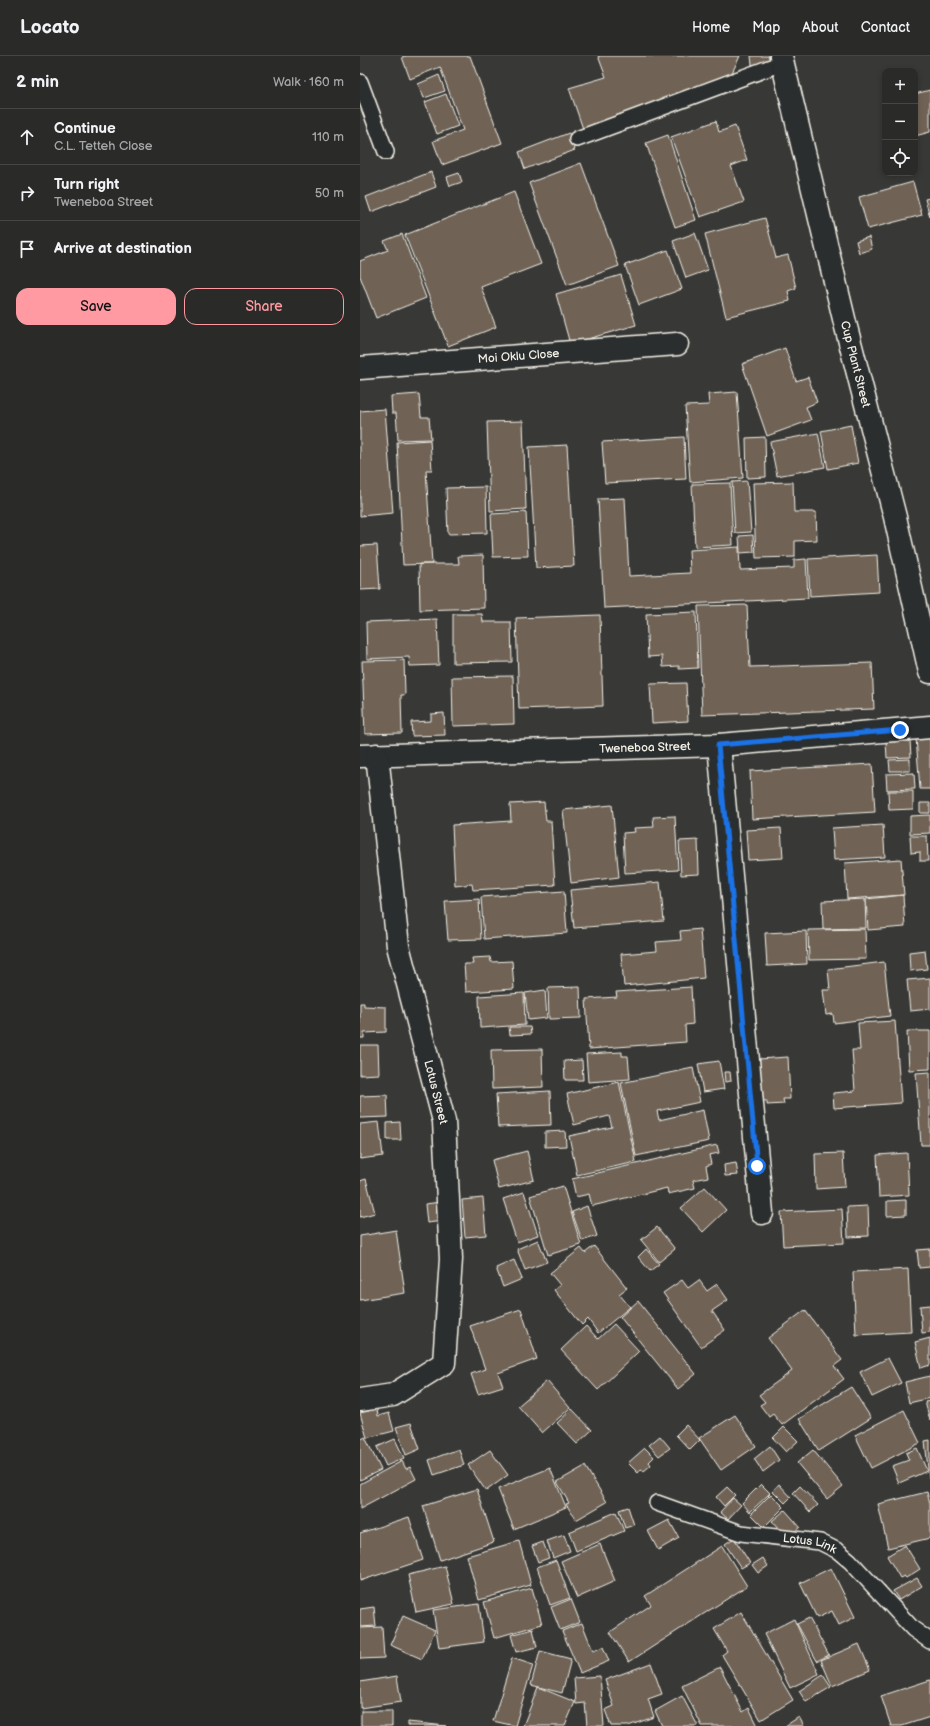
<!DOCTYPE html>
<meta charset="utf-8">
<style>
body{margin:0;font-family:"Balsamiq Sans",sans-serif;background:#363634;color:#f1f3f6}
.controls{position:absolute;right:12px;top:12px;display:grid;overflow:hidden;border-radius:8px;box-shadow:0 2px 6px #0003}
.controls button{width:36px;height:36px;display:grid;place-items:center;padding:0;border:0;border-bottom:1px solid #464645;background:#2a2a28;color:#f1f3f6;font:20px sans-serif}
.stop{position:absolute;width:12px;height:12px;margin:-9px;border:3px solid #1a73e8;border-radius:50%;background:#fff}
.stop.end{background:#1a73e8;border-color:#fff;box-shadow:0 1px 4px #0008}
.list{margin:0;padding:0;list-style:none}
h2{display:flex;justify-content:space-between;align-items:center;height:52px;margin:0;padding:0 16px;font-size:17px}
h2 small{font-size:13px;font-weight:400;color:#a5a7a8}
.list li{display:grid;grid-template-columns:26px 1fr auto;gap:12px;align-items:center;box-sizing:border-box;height:56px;padding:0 16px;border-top:1px solid #464645}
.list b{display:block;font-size:15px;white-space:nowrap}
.list p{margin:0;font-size:13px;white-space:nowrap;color:#a5a7a8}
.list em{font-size:13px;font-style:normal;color:#a5a7a8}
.actions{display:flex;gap:8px;padding:12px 16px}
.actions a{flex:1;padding:9px 0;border:1px solid #ff9aa2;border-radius:12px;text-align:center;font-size:14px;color:#ff9aa2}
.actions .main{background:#ff9aa2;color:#111}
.icon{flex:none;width:22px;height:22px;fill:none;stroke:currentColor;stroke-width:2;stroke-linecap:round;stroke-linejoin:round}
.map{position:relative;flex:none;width:570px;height:1670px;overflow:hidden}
header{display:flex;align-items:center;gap:24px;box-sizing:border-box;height:56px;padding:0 20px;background:#2a2a28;border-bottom:1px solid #464645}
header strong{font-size:19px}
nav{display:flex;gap:22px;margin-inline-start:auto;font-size:14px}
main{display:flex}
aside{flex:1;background:#2a2a28}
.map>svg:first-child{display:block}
.building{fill:#706457;stroke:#f4f1e8}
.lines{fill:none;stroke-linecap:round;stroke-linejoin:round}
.lane-casing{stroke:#f4f1e8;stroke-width:18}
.street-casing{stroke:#f4f1e8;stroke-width:25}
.lane{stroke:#2a2d2e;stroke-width:15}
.street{stroke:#2a2d2e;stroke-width:22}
.route{stroke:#1a73e8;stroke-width:5}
.labels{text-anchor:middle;stroke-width:3.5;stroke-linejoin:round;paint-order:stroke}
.street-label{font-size:12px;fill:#f4f1e8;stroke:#2a2d2e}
</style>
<header>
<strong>Locato</strong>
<nav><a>Home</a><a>Map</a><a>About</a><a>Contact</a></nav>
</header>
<main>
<aside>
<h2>2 min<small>Walk · 160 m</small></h2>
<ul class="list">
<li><svg class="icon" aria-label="ahead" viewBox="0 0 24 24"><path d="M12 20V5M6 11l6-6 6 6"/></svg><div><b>Continue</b><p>C.L. Tetteh Close</p></div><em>110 m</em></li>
<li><svg class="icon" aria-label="right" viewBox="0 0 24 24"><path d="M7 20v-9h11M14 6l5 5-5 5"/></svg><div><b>Turn right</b><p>Tweneboa Street</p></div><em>50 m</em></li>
<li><svg class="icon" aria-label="arrive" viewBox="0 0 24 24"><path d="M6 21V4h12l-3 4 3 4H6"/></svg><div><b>Arrive at destination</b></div></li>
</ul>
<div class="actions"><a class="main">Save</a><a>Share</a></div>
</aside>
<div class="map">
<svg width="570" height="1670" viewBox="0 0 570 1670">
<rect width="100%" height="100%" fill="#383836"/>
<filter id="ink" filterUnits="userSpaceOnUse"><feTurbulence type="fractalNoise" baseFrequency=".025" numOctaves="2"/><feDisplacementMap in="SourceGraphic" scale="8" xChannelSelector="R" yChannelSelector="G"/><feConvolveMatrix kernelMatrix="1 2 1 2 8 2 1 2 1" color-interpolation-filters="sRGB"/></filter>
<g filter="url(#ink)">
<!-- building -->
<path class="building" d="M46,0H110L142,87L82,109L73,85L103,74L80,11L50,23L42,1Z
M238,0H380L371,19L223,73L209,32L246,21Z
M391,0H409L410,7L392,9Z
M79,19L85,35L64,42L58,28Z
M570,34V76L555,80V38Z
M86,38L98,70L77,78L65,46Z
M356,65L359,76L375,70L387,104L371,110L384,146L340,161L311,81Z
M209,77L215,94L165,113L159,96Z
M308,79L336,164L315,171L286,87Z
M221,107L259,210L207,229L169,127Z
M71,116L76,131L11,156L6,141Z
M99,117L102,126L90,130L87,121Z
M553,126L562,159L508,173L499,141Z
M154,136L181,208L121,231L136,271L88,290L45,179Z
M570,142V161L565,143Z
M405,162L416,202L428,199L436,232L428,235L430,245L366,261L345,178Z
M335,177L348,214L326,222L313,185Z
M42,178L66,242L16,262L0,220V205L28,194L24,185Z
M509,181L512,193L499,197L496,185Z
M308,194L322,233L279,249L265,209Z
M261,219L276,269L210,288L196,238Z
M425,292L436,325L448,321L457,346L446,351L451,364L407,380L382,308Z
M377,336L383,422L330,426L325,350L349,349L348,338Z
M59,338L61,361H69L71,383L38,384L36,357H32L31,340Z
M25,353L33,457L0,460V355Z
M163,365L166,453L130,455L127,366Z
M491,369L498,407L468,413L461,375Z
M458,377L465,411L417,420L410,386Z
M324,381L326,423L245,427L242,386Z
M405,381L406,421L387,422L386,382Z
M70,384L72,414H66L72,508L43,509L37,386Z
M207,389L214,510L176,512L169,391Z
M387,425L391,476L375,477L372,426Z
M433,426L434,456H456L457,484L435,485V501L396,502L393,427Z
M370,427L373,489L335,491L332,428Z
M126,431L127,477L88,478L86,432Z
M265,442L269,520L330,517L329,494L379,491L380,514L434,512V504L446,503L448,542L244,552L238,443Z
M166,456L168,500L133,501L131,458Z
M393,479L394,496L380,497L379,480Z
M17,489L20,533L0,534V490Z
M123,499L124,552L60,554L59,508H99L98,500Z
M517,499L519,536L450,540L448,503Z
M387,549L390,611L512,607L514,653L342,659L338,550Z
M336,556L338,612L319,613V610L303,611L302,600L288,601L286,558Z
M93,558H122L123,566H151L152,606L93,607Z
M240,559L243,650L159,653L156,562Z
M77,563L79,609L50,610L49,601L7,603L6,566Z
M44,604L45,639H41L42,677L5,678L2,605Z
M153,620L154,668L93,670L92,621Z
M326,627L328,665L292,667L290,628Z
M84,657L85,679L52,680L51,666L71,665V658Z
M570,681V733H560L556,682Z
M550,685L551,701L527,702L526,686Z
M550,703V715H530L529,704Z
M512,708L515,756L392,763L390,715Z
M554,717L555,733L527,734L526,718Z
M528,735H553V753L529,754Z
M184,746L186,765H191L195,829L113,834L112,828L95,830L92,769L151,765L150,748Z
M560,747H570V757H560Z
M252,749L259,821L211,827L203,754Z
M570,759V777L550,778V760Z
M315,760L318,814L265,817L263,777L275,776L274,772L294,771L293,761Z
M523,769L525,801L474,804L472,772Z
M421,772L423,802L388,804L386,774Z
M550,780H567L568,805H560V796L551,797Z
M338,784L339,818L321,819L319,785Z
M541,803L544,839L487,843L485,807Z
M300,826L304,865L214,872L210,834Z
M204,835L207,877L124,883L121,841Z
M543,839L545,871L508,874L506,843Z
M119,843L121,883L88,884L85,845Z
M505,843L506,872L463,873L462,845Z
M340,873L344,922L264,930L261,898L297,895L296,886L321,884L320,875Z
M505,873L506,903L449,904L448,874Z
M446,875L447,908L407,910L405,877Z
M565,894L567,913L550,915L549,896Z
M130,901L131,906L152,905L154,933L106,936L104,908H113L112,902Z
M524,906L530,960L474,967L473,958L466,959L463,934H470L468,913Z
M570,922V953L550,955L547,924Z
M220,931L221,962L189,963L188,932Z
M331,931L333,968L325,969L326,986L229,993L226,943L257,941L256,936Z
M185,934L187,962L168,964L165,937Z
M164,937L165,969L120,972L119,940Z
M0,947H4V950L26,951V976L4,977V982H0Z
M535,965L541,1047L474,1052L473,1037L495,1035L492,994H500L498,967Z
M149,971H170L171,978L150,979Z
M547,975H570V1013L549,1014Z
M0,989H18L19,1018L0,1019Z
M182,993L183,1031L132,1033L131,994Z
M262,996V1000H268L270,1023L228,1026L226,998Z
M428,1001L430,1043H423L424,1048L407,1049V1045H401L399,1003Z
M222,1004L223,1024H205L204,1005Z
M359,1005L364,1033L343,1036L338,1008Z
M333,1012L340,1046L297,1055L299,1064L343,1054L349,1085L276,1100L261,1027Z
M364,1016H370L371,1025L365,1026Z
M570,1016V1089H561L556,1017Z
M259,1026L276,1106L217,1119L209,1080L252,1071L249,1060L214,1069L207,1038Z
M190,1035L191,1069L138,1071L136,1038Z
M27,1039L28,1061L0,1062V1040Z
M19,1066L23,1100L0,1103V1068Z
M40,1066L41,1084H27V1067Z
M205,1075L206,1090L185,1091V1076Z
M357,1089L359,1097L349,1099L351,1108L346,1110L348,1121L333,1124L335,1132L308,1138L307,1132L232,1150L229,1138L216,1141L212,1123Z
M167,1095L174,1124L139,1133L132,1104Z
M483,1097L485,1131L456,1133L455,1098Z
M547,1097L549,1139L519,1141L517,1099Z
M376,1107L378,1119L365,1120L364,1109Z
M6,1123L15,1157L0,1161V1125Z
M203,1130L221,1189L188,1199L170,1140Z
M345,1131L366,1154L343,1176L321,1152Z
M164,1136L178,1179L157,1186L143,1143Z
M123,1142L126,1179L105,1181L102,1144Z
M546,1144V1159L527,1160V1145Z
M81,1146L83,1165L67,1167L65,1148Z
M227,1150L237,1180L222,1185L212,1156Z
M508,1150L509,1180L488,1181L487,1151Z
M482,1153L484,1187L423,1190L421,1156Z
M297,1171L315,1193L299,1206L281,1184Z
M36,1174L45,1237L0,1244V1180Z
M178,1184L187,1206L165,1214L157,1193Z
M234,1190L267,1232L259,1238L270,1251L238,1277L228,1263L222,1269L194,1234L200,1229L190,1217L221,1192L225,1197Z
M286,1193L299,1208L290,1215L278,1201Z
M570,1193V1211L559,1212L557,1194Z
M154,1204L162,1223L143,1231L136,1212Z
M548,1213L551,1276L496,1279L493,1216Z
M322,1224L328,1232L339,1224L347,1235L357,1228L368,1244L352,1255L365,1274L341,1291L303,1237Z
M278,1245L336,1318L318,1333L260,1261Z
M570,1249V1276L562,1277L560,1250Z
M161,1253L177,1303L138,1317L143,1330L118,1338L111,1318L125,1313L110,1270Z
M445,1254L482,1304L474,1310L484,1323L422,1369L413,1358L409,1361L400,1349L405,1346L399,1339L432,1315L408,1282Z
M254,1268L279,1295L238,1334L201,1294L226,1270L238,1283Z
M570,1282V1309L561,1312L555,1286Z
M528,1302L541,1327L512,1341L500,1316Z
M570,1320V1342L549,1347L545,1326Z
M187,1325L210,1352L182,1377L158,1350Z
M491,1331L511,1362L459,1395L439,1363Z
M570,1345V1364L565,1346Z
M17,1353L18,1360L29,1357L34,1375L7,1382L0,1357Z
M212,1353L232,1374L217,1388L197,1367Z
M544,1354L560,1387L511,1412L495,1379Z
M375,1359L396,1390L361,1414L339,1382Z
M51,1367L60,1393L46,1399L36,1371Z
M326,1369L340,1384L330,1394L316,1379Z
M424,1371L438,1385L426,1396L413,1382Z
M300,1380L310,1392L299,1400L289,1389Z
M5,1381L21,1414L0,1424V1384Z
M35,1383L44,1402L26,1410L17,1391Z
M570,1384V1422H569L565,1385Z
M410,1390L419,1404L403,1416L394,1403Z
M285,1392L294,1401L289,1406L291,1409L284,1415L281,1413L278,1417L268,1407Z
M557,1392L567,1415L539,1427L532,1410L549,1404L546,1397Z
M99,1393L104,1409L74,1419L69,1404Z
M130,1394L148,1419L126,1435L108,1409Z
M453,1394L483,1430L467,1443L437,1407Z
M42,1405L46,1413L50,1411L56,1423L0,1453V1428Z
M225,1410L247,1446L216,1464L206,1448L209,1447L197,1426Z
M190,1412L206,1451L154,1473L138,1433Z
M401,1428L410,1437L390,1456L382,1447Z
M419,1428L431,1441L425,1447L413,1435Z
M440,1430L458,1449L450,1456L433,1437Z
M367,1431L375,1439L364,1450L356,1441Z
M117,1433L134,1486L80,1504L63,1450Z
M567,1436L570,1448V1482L528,1492L518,1448Z
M411,1438L424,1451L404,1471L391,1458Z
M373,1442L381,1449L368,1463L360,1456Z
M268,1451L274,1469L265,1472L259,1454Z
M425,1454L440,1471L427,1482L412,1465Z
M256,1456L264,1475L216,1495L209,1476Z
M49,1461L63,1504L0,1525V1477Z
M309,1464L319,1482L298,1494L288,1475Z
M204,1479L210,1495L193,1502L187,1485Z
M374,1482L390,1507L381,1512L365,1488Z
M159,1485L171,1529L119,1544L107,1500Z
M183,1486L189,1502L178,1506L172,1490Z
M240,1488L255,1525L217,1542L201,1505Z
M545,1489L560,1513L546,1522L544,1520L540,1522L527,1500Z
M362,1490L387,1530L269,1606L250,1576L291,1549L285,1540Z
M403,1502L408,1510L398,1517L392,1509Z
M196,1504L210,1542L190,1549L177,1511Z
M85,1510L94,1548L56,1556L48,1519Z
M471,1512L495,1561L479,1569L472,1555L457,1562L440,1527Z
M557,1522L562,1530L539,1544L533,1535Z
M172,1532L182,1568L134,1582L124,1546Z
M211,1543L220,1566L200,1574L191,1551Z
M119,1548L124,1586L79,1592L73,1554Z
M14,1551L16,1570L0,1571V1553Z
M381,1556L433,1644L401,1664L362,1599L367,1595L354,1573Z
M43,1560L75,1574L62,1603L30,1589Z
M449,1562L469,1599L457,1605L437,1568Z
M434,1563L459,1618L430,1632L404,1578Z
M222,1567L233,1595L243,1591L249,1605L220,1617L202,1575Z
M22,1571L24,1602L0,1603V1572Z
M173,1573L177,1591L156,1596L151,1579Z
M499,1588L510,1614L472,1630L461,1604Z
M180,1595L211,1603L202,1637L171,1629Z
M152,1602L173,1609L155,1670L133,1665Z
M291,1607L302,1638L288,1643L294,1661L268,1670H251L245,1654L254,1650L245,1624Z
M360,1611L383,1656L389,1652L398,1670H342L322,1630Z
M463,1619L471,1631L446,1646L439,1635Z
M37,1620L41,1646L0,1652V1626Z
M240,1620L244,1670H227L225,1647L216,1648L214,1622Z
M570,1624V1661L542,1670H531L521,1640Z
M178,1631L215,1646L205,1670H163Z
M322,1640L338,1670H302L295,1655Z
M1,1655H32V1670H1Z
M439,1661L444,1670H425Z
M48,1666L86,1670H48Z"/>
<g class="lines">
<defs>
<g id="lane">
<path d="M0,26L26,96"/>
<path d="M217,83L422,7"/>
<path id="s1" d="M297,1447L381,1477L460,1486L478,1495L490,1505L553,1573L570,1585"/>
</g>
<g id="street">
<path id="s2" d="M421,0L485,267L535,461L570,616"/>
<path id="s3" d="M0,312L317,288"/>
<path d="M359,689L402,1157"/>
<path id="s4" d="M0,700L359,689L570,671"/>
<path d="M0,1344L33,1339L84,1307L91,1203L84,1065L38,890L17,699"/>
</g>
</defs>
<!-- lane casing -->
<use href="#lane" class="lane-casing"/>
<!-- street casing -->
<use href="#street" class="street-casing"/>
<!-- lane -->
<use href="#lane" class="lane"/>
<!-- street -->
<use href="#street" class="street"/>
</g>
</g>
<g class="lines" filter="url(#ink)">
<!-- route -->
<path class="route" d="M397,1110L358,689L540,674"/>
</g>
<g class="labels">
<!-- street labels -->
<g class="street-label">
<text dy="4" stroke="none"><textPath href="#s3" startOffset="159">Moi Oklu Close</textPath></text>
<text dy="4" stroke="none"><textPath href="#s2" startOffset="317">Cup Plant Street</textPath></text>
<text dy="4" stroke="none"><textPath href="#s4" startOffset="285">Tweneboa Street</textPath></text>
<text transform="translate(76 1036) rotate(76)" y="4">Lotus Street</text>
<text dy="4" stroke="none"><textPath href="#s1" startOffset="159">Lotus Link</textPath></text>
</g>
</g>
</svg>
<div class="controls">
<button>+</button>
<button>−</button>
<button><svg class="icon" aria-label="locate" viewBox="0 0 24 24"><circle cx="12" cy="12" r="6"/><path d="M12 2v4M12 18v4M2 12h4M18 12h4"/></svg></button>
</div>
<div class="stop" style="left:397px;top:1110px"></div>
<div class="stop end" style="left:540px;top:674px"></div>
</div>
</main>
